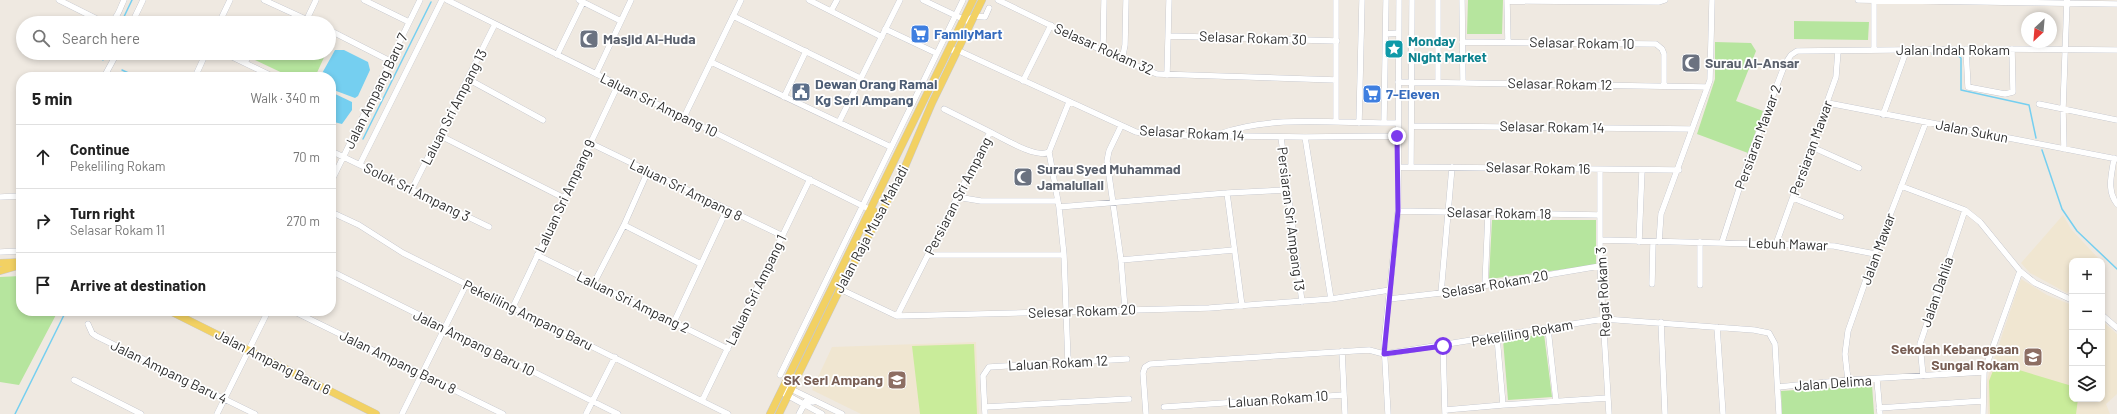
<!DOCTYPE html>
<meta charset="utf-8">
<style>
body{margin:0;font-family:Barlow,sans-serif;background:#f6f6f6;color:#222}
.controls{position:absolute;right:12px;bottom:12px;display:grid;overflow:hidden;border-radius:8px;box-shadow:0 2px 6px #0003}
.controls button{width:36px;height:36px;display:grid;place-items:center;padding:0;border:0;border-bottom:1px solid #e0e0e0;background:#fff;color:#222;font:20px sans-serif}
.compass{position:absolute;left:2021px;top:12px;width:36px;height:36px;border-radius:50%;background:#fff;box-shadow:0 2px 6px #0003;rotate:206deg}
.stop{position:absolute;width:12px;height:12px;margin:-9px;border:3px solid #7c3aed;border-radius:50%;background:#fff}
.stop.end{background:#7c3aed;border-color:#fff;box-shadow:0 1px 4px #0008}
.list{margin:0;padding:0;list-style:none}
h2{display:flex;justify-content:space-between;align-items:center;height:52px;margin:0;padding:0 16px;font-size:17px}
h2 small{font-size:13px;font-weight:400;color:#767676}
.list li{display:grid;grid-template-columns:26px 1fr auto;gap:12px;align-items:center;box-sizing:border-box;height:64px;padding:0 16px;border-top:1px solid #e0e0e0}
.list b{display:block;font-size:15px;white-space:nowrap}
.list p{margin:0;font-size:13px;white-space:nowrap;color:#767676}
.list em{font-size:13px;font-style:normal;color:#767676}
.icon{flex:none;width:22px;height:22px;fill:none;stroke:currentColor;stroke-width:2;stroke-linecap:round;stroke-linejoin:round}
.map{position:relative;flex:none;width:2117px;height:414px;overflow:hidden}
.search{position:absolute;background:#fff;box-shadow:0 2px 6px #0003;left:16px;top:16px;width:320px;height:44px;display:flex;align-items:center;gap:10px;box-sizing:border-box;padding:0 14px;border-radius:22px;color:#767676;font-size:15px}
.panel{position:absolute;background:#fff;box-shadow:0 2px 6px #0003;left:16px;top:72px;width:320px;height:244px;border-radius:16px}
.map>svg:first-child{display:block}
.education{fill:#f0e6d1}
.green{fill:#b6e59e}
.pitch{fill:#c9ec9a}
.water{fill:#75cff0}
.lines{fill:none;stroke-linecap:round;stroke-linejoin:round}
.stream{stroke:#75cff0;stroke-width:1.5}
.minor-casing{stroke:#b4b7c1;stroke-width:6}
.major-casing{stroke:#c9c9c9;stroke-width:8}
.minor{stroke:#fff;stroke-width:5.5}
.major{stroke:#f2d163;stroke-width:7}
.route{stroke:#7c3aed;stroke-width:5}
.labels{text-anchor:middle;stroke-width:3.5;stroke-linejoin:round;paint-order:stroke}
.shop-label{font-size:14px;font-weight:bold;fill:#366cbe;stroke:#fff;text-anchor:start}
.street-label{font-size:14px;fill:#2e2e2e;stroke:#fff}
.worship-label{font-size:14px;font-weight:bold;fill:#5b616d;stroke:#fff;text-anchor:start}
.culture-label{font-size:14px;font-weight:bold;fill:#0d838f;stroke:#fff;text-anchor:start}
.service-label{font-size:14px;font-weight:bold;fill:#4e5e75;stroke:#fff;text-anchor:start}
.education-label{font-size:14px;font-weight:bold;fill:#785e54;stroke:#fff;text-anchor:end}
</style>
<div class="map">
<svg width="2117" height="414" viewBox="0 0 2117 414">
<rect width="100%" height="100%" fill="#efe9e1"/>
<!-- education -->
<path class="education" d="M2063,215L2071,229L2099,259L2097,261H2072V288L2067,293L2030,273L2021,263Z
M2021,279L2047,295L2072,305V399H2102V321L2117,334V394L2106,404L2110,414H1988L1987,380Z
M976,342L979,414H861L812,390L832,347Z"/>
<!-- green -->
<path class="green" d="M1468,0H1503L1502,34H1467Z
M1794,21L1869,22L1868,40L1794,39Z
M1715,42L1751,43L1756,51L1736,101L1763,111L1748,153L1697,134L1715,79Z
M258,53H326L315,77H291L255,60Z
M1492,220H1596V265L1489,279Z
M21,276V311H58L19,385L0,382V277Z
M1544,334L1552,397L1508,400L1503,340Z
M1872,385L1874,414H1782L1781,391Z"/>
<!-- pitch -->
<path class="pitch" d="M974,344L977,414H920L912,346Z
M1996,363L2072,386V399H2078L2076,414H1990L1989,381Z"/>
<!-- water -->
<path class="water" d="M335,50H344L368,62L370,70L358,96L355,98L331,89V77H320Z
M331,92L352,102V110L342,124L334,122L331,117Z"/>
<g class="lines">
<!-- stream -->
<path class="stream" d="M121,23L132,0
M1932,54L1957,55L1961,58V90L2029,105L2036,138
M103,60L107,53
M122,70L137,77
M363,139L431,2
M2042,150L2062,209L2077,231L2117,269
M331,159L333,160
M15,414L66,311"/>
<defs>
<path id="minor" d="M59,0L103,22C117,24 119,10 124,0
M264,0L314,23
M364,0L409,22
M447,0L871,210
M579,0L621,21
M809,0L882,37
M923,0L967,21L974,16L985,17L989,8
M998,0L1122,60L1157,74L1336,80
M1462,0L1463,83
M1507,0L1508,42
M1858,0L2117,4
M1507,1L1659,2L1665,0
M831,11L837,0
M733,16L860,78
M307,19L316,0
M132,23L143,0
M219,23L230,0
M885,29L936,53
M329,30L390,61
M1386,34L1398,33
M1168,36L1337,41
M1462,42L1656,44L1662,49L1664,54V86
M1966,49L1968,87L2005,94L2013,92L2012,49
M949,50H957L1136,132L1162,135L1305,137L1397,136
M1103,50L1104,0
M1874,50V0
M224,53L274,77
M557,55L583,2
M1122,60L1125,45L1126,0
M711,62L891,147
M245,63L250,53
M596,74L631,0
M1167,75L1169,0
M104,77L117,53
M195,77L206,53
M468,79L543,120
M1023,81L1051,25
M1398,82L1707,87
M1438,82V0
M784,97L806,51
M1828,103L2117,159
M2039,104L2117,120
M944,109L990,132
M1883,115L1907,49
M684,117L741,0
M839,122L900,0
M1336,122V0
M1359,123L1362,0
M1384,123L1386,0
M1121,126L1109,151L1107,161L1121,260L1125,309
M1412,126L1691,129
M1219,134C1275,114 1339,124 1397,123
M439,135L564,198
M1281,137L1302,302
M1305,137L1331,299
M590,143L783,236
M1812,147L1859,168
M2064,149L2063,109L2067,0
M331,151L489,227
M2114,158C2112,174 2106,190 2117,204
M360,164L442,0
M1411,166L1412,0
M1398,167L1679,170
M1600,170V266L1609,414
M331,182L420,0
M1901,186L1965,210L1980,222L2020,271L2035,283L2072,300
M412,189L495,24
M1227,193L1242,306
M0,197L21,196
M957,197L981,201H1057
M1793,198L1841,217
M1059,207L1227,193L1287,190
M1398,211L1600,215
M331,212L359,225L403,253L728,414
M624,225L701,264
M1600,240L1834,246L1875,254
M1639,242L1642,170
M1659,242L1661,214L1710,80L1712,0
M1722,242L1749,158L1785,64L1791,55L1797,51L1988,49L2117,50
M1776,244L1836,77L1838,51
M0,252L21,251
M537,255L728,349
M929,255H1064
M1121,260L1234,250
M331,271L618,414
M594,283L624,225L648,171
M1652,284L1653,242
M1485,285L1488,214
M1700,285V242
M840,289L897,316L1209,308L1331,299L1390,290
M1441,293L1452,167
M1389,299L1441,293L1600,266
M513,307L618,85
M293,311L503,414
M2102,315L2117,328
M897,316L990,132C1003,138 1036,159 1049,152
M674,322L727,209
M1661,322L1665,414
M88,324L92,333L96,336L255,414
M1717,327L1723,414
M1548,329L1556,401
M1497,337L1503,405
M1443,346L1445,414
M1342,351L1345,414
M1068,362L1064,255L1059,207L1049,152L1069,102
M780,375L963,0
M1923,376L1920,344L1965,210
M74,380L141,414
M1848,380L1845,354L1848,331L1875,254L1926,122
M1877,380L1880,414
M1778,387L1848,380L1984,372
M782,391L791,389L842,414
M785,394L822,414
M702,401L810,179
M985,407L1129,399
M1164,407L1344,395
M1879,408L1982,401
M1445,410L1503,405L1608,398
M217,414L268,311
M402,414L466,285
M586,414L615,357
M799,414L806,401L813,402
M985,414L983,376L989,367L1127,359
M1146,414L1143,373L1145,367L1150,364L1369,350L1384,354L1604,319L1754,330L1769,333L1775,344L1779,414
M1388,414L1384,343L1398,211L1399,0
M1983,414L1984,372L2020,271"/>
<path id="major" d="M868,230L874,211
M0,263L21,262
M0,271L21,265
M170,311L376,414
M770,414L973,0
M779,414L840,289L901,176L932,103L982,0"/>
</defs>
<!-- minor casing -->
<use href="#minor" class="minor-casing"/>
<!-- major casing -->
<use href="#major" class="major-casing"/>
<!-- minor -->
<use href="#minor" class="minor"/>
<!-- major -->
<use href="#major" class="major"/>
</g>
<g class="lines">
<!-- route -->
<path class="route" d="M1397,136L1398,211L1384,354L1443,346"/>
</g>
<!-- icons -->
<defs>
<symbol id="supermarket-square" viewBox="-11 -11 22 22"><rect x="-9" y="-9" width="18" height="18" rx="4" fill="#3f7fe0" stroke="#fff"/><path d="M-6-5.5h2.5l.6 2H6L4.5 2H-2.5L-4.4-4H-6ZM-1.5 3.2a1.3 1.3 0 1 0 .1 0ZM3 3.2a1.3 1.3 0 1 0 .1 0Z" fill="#fff"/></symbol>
<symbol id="mosque-square" viewBox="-11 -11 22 22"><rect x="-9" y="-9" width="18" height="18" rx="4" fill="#6b7280" stroke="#fff"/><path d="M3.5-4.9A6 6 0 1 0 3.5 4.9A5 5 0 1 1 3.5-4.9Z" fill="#fff"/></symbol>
<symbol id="sight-square" viewBox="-11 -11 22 22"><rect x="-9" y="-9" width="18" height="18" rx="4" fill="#0f9aa8" stroke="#fff"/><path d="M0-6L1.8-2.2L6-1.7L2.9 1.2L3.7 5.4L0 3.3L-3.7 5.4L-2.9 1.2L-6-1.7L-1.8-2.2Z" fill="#fff"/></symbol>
<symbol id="civic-square" viewBox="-11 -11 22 22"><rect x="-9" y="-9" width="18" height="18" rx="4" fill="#5c6f8a" stroke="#fff"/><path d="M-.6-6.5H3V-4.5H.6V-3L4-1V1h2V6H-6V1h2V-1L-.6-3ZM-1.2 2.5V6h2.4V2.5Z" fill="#fff"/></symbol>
<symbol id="school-square" viewBox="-11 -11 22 22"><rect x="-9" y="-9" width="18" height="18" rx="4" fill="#8d6e63" stroke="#fff"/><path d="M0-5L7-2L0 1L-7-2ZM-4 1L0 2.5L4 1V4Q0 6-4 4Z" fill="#fff"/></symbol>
</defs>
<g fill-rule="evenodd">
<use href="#supermarket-square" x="909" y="23" width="22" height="22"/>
<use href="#mosque-square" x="578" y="28" width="22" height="22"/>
<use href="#sight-square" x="1383" y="38" width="22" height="22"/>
<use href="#mosque-square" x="1680" y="52" width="22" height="22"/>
<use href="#civic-square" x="790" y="81" width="22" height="22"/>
<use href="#supermarket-square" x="1361" y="83" width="22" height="22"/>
<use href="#mosque-square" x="1012" y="166" width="22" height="22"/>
<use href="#school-square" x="2022" y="346" width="22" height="22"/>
<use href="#school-square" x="886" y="369" width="22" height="22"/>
</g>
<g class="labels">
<!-- shop labels -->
<g class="shop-label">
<text x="934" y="39">FamilyMart</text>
<text x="1386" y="99">7-Eleven</text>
</g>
<!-- street labels -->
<g class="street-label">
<text transform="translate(1253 38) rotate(2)" y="5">Selasar Rokam 30</text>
<text transform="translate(1582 43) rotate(1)" y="5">Selasar Rokam 10</text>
<text transform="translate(1104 49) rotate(24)" y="5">Selasar Rokam 32</text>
<text x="1953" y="55">Jalan Indah Rokam</text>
<text transform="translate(1560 84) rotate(1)" y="5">Selasar Rokam 12</text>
<text transform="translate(376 91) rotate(-64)" y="5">Jalan Ampang Baru 7</text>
<text transform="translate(659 105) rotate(26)" y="5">Laluan Sri Ampang 10</text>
<text transform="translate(454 107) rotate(-63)" y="5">Laluan Sri Ampang 13</text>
<text transform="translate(1552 127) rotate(1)" y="5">Selasar Rokam 14</text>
<text transform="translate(1972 131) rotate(11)" y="5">Jalan Sukun</text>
<text transform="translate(1192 133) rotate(3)" y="5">Selasar Rokam 14</text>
<text transform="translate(1758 137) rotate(-70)" y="5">Persiaran Mawar 2</text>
<text transform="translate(1811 148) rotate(-70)" y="5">Persiaran Mawar</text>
<text transform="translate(1538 168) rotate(1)" y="5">Selasar Rokam 16</text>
<text transform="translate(686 190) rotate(26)" y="5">Laluan Sri Ampang 8</text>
<text transform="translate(417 192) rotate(26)" y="5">Solok Sri Ampang 3</text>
<text transform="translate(565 196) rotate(-65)" y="5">Laluan Sri Ampang 9</text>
<text transform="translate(958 196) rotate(-63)" y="5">Persiaran Sri Ampang</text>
<text transform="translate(1499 213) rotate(1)" y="5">Selasar Rokam 18</text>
<text transform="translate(1291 219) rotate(83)" y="5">Persiaran Sri Ampang 13</text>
<text transform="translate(871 229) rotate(-62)" y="5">Jalan Raja Musa Mahadi</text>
<text transform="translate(1788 244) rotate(2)" y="5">Lebuh Mawar</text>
<text transform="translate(1878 249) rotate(-70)" y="5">Jalan Mawar</text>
<text transform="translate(1495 284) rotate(-10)" y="5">Selasar Rokam 20</text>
<text transform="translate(756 290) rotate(-64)" y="5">Laluan Sri Ampang 1</text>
<text transform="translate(1603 292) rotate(-93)" y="5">Regat Rokam 3</text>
<text transform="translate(1937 292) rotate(-71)" y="5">Jalan Dahlia</text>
<text transform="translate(633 302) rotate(26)" y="5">Laluan Sri Ampang 2</text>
<text transform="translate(1082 311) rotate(-2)" y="5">Selesar Rokam 20</text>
<text transform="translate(528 315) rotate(26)" y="5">Pekeliling Ampang Baru</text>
<text transform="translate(1522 333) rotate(-10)" y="5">Pekeliling Rokam</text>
<text transform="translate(474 343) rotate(26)" y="5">Jalan Ampang Baru 10</text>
<text transform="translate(273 362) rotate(27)" y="5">Jalan Ampang Baru 6</text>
<text transform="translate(398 362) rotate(26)" y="5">Jalan Ampang Baru 8</text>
<text transform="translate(1058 363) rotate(-3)" y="5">Laluan Rokam 12</text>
<text transform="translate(169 372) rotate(26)" y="5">Jalan Ampang Baru 4</text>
<text transform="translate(1833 383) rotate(-4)" y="5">Jalan Delima</text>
<text transform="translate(1278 399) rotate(-4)" y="5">Laluan Rokam 10</text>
</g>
<!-- worship labels -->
<g class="worship-label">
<text x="603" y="44">Masjid Al-Huda</text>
<text x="1705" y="68">Surau Al-Ansar</text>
<text x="1037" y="174">Surau Syed Muhammad<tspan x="1037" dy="16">Jamalullail</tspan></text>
</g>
<!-- culture labels -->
<g class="culture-label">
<text x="1408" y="46">Monday<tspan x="1408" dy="16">Night Market</tspan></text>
</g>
<!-- service labels -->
<g class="service-label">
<text x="815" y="89">Dewan Orang Ramai<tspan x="815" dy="16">Kg Seri Ampang</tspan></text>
</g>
<!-- education labels -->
<g class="education-label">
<text x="2019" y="354">Sekolah Kebangsaan<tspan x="2019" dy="16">Sungai Rokam</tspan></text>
<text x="883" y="385">SK Seri Ampang</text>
</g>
</g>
</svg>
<div class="controls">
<button>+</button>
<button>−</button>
<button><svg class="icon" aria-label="locate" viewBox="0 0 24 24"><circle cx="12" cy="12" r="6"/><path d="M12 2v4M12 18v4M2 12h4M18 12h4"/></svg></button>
<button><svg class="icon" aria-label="layers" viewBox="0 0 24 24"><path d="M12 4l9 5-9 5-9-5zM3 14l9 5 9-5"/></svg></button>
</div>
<svg class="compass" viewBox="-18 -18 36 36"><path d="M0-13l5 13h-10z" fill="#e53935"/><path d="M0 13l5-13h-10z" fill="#767676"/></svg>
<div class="stop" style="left:1443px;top:346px"></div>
<div class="stop end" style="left:1397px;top:136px"></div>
<div class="search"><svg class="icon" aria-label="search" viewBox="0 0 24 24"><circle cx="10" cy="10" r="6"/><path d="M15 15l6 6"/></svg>Search here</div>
<section class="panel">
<h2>5 min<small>Walk · 340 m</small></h2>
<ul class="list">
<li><svg class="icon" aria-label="ahead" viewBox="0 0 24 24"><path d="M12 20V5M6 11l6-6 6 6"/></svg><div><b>Continue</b><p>Pekeliling Rokam</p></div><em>70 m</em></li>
<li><svg class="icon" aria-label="right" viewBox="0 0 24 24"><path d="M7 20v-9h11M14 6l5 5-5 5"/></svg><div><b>Turn right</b><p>Selasar Rokam 11</p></div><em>270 m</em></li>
<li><svg class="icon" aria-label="arrive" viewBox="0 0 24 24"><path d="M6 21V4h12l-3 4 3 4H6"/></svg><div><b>Arrive at destination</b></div></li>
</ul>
</section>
</div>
